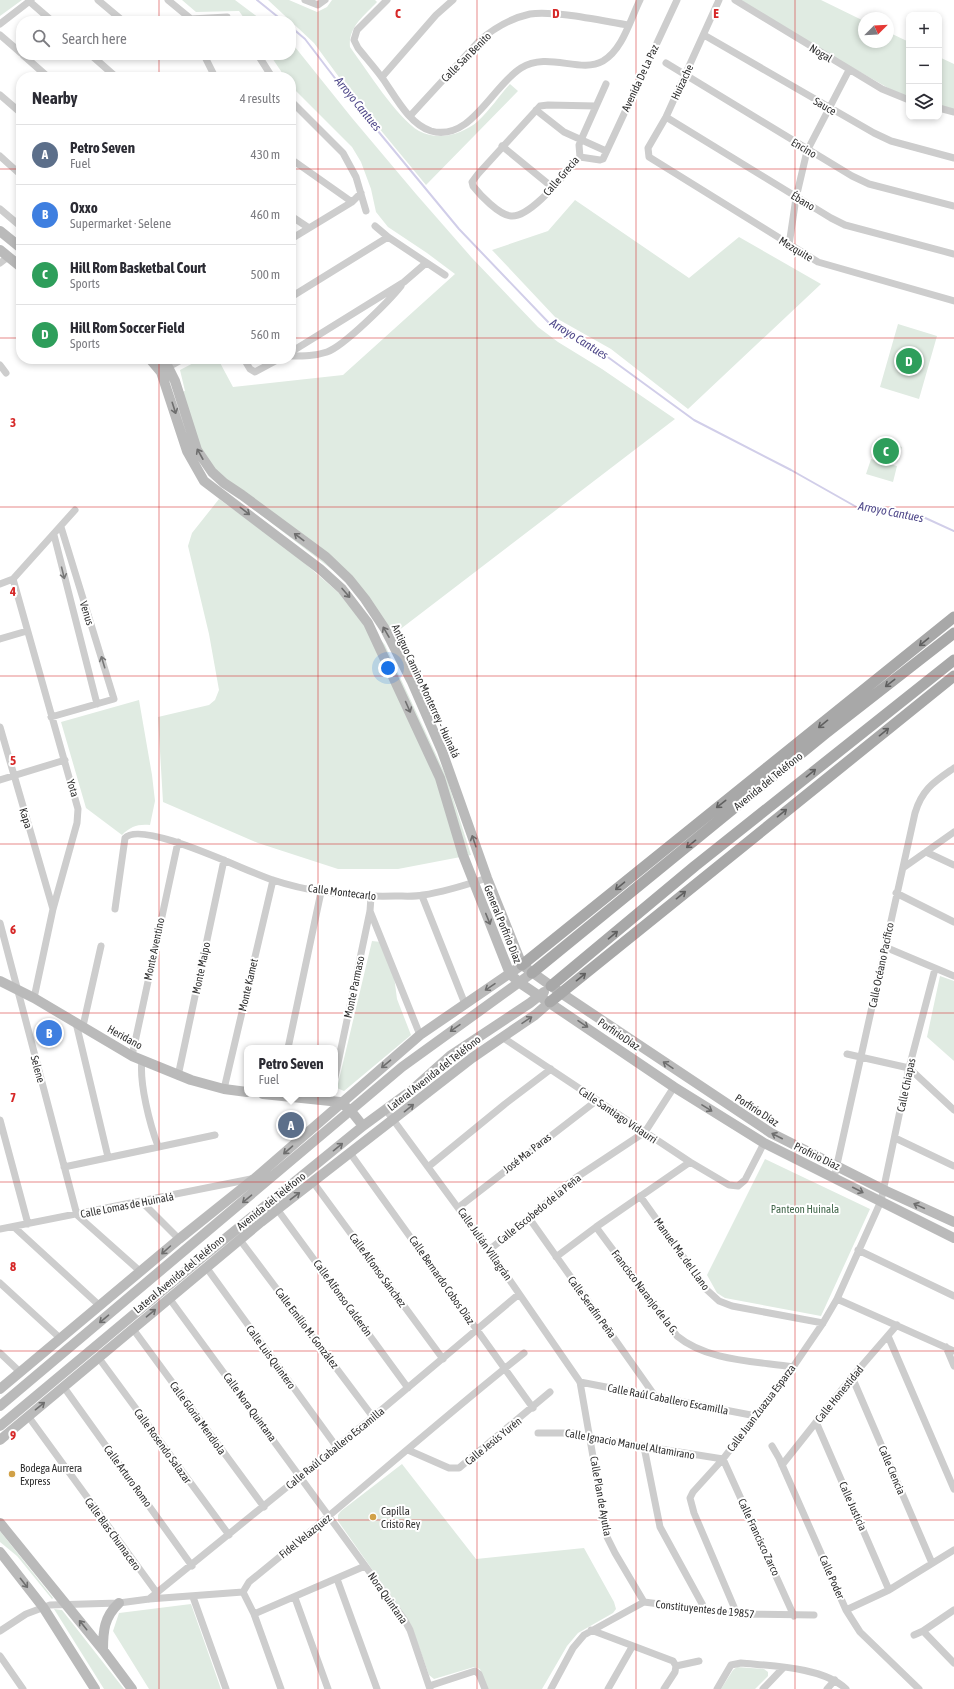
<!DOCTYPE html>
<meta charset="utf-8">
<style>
body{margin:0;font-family:"Asap Condensed",sans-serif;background:#f2f2f3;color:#2b2b33}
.controls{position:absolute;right:12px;top:12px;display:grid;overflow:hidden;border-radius:8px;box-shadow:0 2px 6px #0003}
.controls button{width:36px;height:36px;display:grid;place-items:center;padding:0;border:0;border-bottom:1px solid #e1e1e2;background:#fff;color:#2b2b33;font:20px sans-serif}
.compass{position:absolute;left:858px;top:12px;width:36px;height:36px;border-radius:50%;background:#fff;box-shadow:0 2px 6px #0003;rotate:66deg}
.you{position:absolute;left:388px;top:668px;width:14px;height:14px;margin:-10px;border:3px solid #fff;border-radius:50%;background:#1a73e8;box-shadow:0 0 0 6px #1a73e833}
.badge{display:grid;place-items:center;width:26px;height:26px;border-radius:50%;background:#d93025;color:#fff;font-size:13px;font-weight:700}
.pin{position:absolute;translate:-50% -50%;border:2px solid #fff;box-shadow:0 1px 4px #0006}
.popup{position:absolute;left:244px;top:1045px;width:94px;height:52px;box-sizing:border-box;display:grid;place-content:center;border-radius:8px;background:#fff;filter:drop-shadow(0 1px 3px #0005);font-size:13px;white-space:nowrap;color:#7c7c81}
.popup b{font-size:15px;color:#2b2b33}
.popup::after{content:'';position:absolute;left:50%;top:100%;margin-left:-8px;border:8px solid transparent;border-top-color:#fff}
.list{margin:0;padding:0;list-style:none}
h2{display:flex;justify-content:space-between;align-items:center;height:52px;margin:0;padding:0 16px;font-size:17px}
h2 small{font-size:13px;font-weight:400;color:#7c7c81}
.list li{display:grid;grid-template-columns:26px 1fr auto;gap:12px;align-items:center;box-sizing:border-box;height:60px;padding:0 16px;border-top:1px solid #e1e1e2}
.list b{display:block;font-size:15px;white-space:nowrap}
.list p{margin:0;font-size:13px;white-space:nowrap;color:#7c7c81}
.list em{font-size:13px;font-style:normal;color:#7c7c81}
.icon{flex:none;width:22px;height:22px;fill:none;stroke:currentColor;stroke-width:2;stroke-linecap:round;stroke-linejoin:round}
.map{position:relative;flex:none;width:954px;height:1689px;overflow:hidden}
.search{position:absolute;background:#fff;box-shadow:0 2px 6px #0003;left:16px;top:16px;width:280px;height:44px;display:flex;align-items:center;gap:10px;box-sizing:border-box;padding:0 14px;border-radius:16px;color:#7c7c81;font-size:15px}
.panel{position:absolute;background:#fff;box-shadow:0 2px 6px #0003;left:16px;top:72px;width:280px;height:292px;border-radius:16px}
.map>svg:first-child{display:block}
.green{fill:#e0ebe2}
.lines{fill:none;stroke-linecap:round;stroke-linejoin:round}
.stream{stroke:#d1cee9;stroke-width:2}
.street{stroke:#cdcdcd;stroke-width:7}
.secondary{stroke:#bababa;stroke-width:10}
.primary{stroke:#a8a8a8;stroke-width:11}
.oneway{stroke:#6e6e6e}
.oneway2{stroke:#777}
.oneway3{stroke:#606060}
.grid{fill:none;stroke:#d62828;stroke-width:1;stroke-opacity:0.55}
.poi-dot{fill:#d1a147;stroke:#fff;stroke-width:1.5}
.labels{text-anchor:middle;stroke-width:4;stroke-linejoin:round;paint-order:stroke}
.street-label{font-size:11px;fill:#303030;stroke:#fff}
.park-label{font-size:11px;fill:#42674b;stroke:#fff}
.poi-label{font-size:11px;fill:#303030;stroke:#fff;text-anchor:start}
.water-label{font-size:12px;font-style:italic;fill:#4e4789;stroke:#fff}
.grid-label{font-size:13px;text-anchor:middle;font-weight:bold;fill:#d62828;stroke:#fff;stroke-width:4;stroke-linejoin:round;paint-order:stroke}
</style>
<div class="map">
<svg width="954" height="1689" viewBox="0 0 954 1689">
<rect width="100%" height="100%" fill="#fff"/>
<!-- green -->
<path class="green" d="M0,0H22L0,16Z
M182,0H235L263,21H246L239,11L196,12Z
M268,0H289L317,12L327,7L332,0H375L377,2C364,16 348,27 350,47C366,69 397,118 419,131C432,138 447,137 460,132C466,129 473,126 478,121C490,110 499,96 510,84L518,91L426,185L355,99L314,43Z
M741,0H821L864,21V42H888V32L909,42V97L897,93L816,47Z
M291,42L352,118L416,194L472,258L538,327L558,342L602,369L675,419L394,634L356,588L213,478L177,393L185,391L180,370L201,359H218L233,387L343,375L455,274L427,253L388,227L376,212L371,189L361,162L352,147L294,89L291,85V77H285L270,55H291Z
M939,57L954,64V109L939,105Z
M575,200L689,278L739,237L821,284L688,409L611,349L556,318L492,250L548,231Z
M898,324L937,336L919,399L880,387Z
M876,439L902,447L897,462L871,455Z
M871,459L897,466L893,482L866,474Z
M219,499L287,548L354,606L385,645L446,776L471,855L398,869H338L258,843L163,802L158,717L209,705L215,700L219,690L209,634L188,546L192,533Z
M139,700L152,775L155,801L150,825C138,824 131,826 122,835L86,808L61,722Z
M372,941L381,942L394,976L397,999L411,1035L344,1091L337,1088Z
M940,976L954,981V1061L927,1037Z
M765,1159L870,1209L821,1316L725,1298L717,1293L707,1275Z
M402,1464L476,1559L584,1548L614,1602L616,1609L613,1613L578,1633L567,1646L542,1689H487L480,1669L474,1667L434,1679L429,1675L413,1630L403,1613L338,1521V1515L341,1511Z
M0,1531L53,1598L52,1599L17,1556L0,1542Z
M191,1604L221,1689H149L113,1631L119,1613Z
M54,1609L62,1610L124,1689H104Z
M737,1667L764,1669L768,1672V1676L755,1689H721L733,1670Z"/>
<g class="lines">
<!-- stream -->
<path class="stream" d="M257,0L283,21
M291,27L305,39L344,90L459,229L550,324L605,355L694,420L791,470L860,509L921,516L954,531"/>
<!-- street -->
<path class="street" d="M98,0L123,21
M168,0L191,19L227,17
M305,0L318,5L325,0
M387,0L357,30L354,40L358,48C366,58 375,68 383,79C395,96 409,124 431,131C471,142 492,86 521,68C548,51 580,74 603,61C623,49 630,20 640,0
M719,0L666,117L648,148L649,157L818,262L954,301
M735,0L882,89L909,100
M29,1L52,21
M0,24L31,0
M0,35L21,53
M704,35L874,133L891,141L954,158
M23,55L48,77
M91,55L116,77
M258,55L272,77
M205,57L215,77
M666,63L852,176L869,184L954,206
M382,77L436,15L453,0
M0,95L21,113
M291,101L343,153L356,177L366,211
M596,106L548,105L540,106L478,174L472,182L473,186C480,195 499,215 511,216C531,218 567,171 580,157L579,145L581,140L606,84
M939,108L954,112
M536,110L564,132L606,151
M410,116L479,41C493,29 512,18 530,14C553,10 603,21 628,25
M666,117L831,218L845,225L954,254
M502,146L552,187
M0,156L21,175
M580,157L600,160L603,159L677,0
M291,159L352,202
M0,209L19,225
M291,216L309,228
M375,226L388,237L445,275
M291,239L352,202L361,193
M789,245L796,198L807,151L849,70
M0,263L8,257
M291,297L388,237
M291,352L404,282L426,263
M291,356C304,356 315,356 327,352C344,346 389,301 401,286
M244,359L250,369L255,372L279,359
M0,365L6,373
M165,369L183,359
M54,535L97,704
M13,579L78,809L77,823L53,909L34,998
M0,584L13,579L75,510
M0,639L27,631
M51,717L114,699L61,527
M0,727L53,909
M0,780L65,760
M926,852L954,865
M903,868L954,832
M896,893L954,922
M422,896L465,1004
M115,909L125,838C142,819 249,873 273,880C312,893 355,897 395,896C404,896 414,897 423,895C444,892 466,885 487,878
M370,911L420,1035
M0,923L77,1215L141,1272
M885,947L954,976
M76,1023L108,1157
M83,1026L101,946
M502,1037L690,1162L729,1185L738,1186L745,1180L764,1143
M288,1048L321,892
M847,1054L909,1068L954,1110
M132,1056L178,842
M142,1060C139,1083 150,1125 158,1146
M178,1076L224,860
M335,1077L370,911L371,897
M224,1089L273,880
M386,1110L489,1250L580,1382L607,1537L615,1553L644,1602
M0,1120L28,1224
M895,1138L954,1166
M350,1153L533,1408
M64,1167L215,1135
M428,1167L505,1104L551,1069
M834,1178L915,813C922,789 934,782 954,768
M313,1182L443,1359
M640,1196L707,1290L719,1301L732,1306L823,1323
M142,1202L179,1239
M459,1207L596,1101
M277,1209L408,1388
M529,1218L655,1396
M14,1227L100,1306
M596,1227L677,1336C707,1361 755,1361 793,1367
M0,1229L251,1179
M240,1240L373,1417
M489,1250L529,1218L574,1179L645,1132L674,1087
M858,1250L954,1296
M556,1257L596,1227L690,1162
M206,1267L336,1446
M0,1283L61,1339
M169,1298L404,1619L410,1630L430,1689
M837,1299L954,1351
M133,1329L264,1507
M888,1336L954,1489
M946,1347L954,1366
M0,1353L20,1372
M98,1357L229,1535
M852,1377L932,1563
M580,1382L756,1416
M63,1386L192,1566
M28,1416L157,1593
M816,1422L889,1590
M538,1433H572L591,1438L723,1459L794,1616
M772,1446L779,1458L846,1610L860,1632L919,1689
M644,1447L660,1527L706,1611
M408,1450L449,1468H459L550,1392
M782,1465L852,1377L897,1325
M337,1579L377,1689
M243,1592L249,1582C342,1507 431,1427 524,1353
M243,1592L254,1614L281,1689
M193,1597L226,1689
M295,1598L328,1689
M149,1599L373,1417L519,1294
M644,1602L737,1614L814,1615
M846,1610L889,1590L954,1550
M254,1614L365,1566
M737,1614L694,1513L690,1498L693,1492L723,1459L793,1367L823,1323L837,1299L881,1201L909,1068L935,969
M591,1630L673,1661L676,1666
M0,1631L26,1614L50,1605L119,1603L149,1599L243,1592
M923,1631L954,1663
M914,1635L923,1631L954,1610
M0,1656L23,1689
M676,1666L699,1661
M429,1686L475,1671L479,1674L485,1689
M551,1689L573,1648L584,1635L644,1602
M608,1689L632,1647
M664,1689L675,1672L676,1666
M717,1689L731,1665L741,1663C771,1666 824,1667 846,1689
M763,1689L783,1668
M827,1689L835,1680"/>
<!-- secondary -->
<path class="secondary" d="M0,231L21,248
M0,250L21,267
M150,359L161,372L187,451L204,481L320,569L342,589L368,623L440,778L463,855L510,974L520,983L674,1087L764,1143L954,1238
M164,359L175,381L197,450L212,472L224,483L242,495L326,557L349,579L365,599L385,629L412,682L442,751L487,878L522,965L561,993L771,1133L884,1190L954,1222
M0,981L34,998L132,1056L191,1080L224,1089L247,1092
M263,1094L340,1102L351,1111L363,1126
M0,1389L179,1239L254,1179L420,1035L522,965
M0,1406L402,1067L532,973
M0,1426L199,1260L363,1126L412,1090L450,1056L530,1003L544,992
M0,1440L261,1222L472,1058L535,1015L550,1002
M0,1523L103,1650L132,1689
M0,1552L43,1607L95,1689
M103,1650C103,1631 104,1617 119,1603"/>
<!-- primary -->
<path class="primary" d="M522,965L954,617
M532,973L826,733L954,633
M551,986L695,866L954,660
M550,1002L954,676"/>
</g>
<!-- one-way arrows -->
<defs><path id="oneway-shaft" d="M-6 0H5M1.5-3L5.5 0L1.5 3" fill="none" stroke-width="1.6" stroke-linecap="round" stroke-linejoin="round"/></defs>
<g class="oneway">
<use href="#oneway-shaft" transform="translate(174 408) rotate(72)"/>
<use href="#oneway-shaft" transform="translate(200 454) rotate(-119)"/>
<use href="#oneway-shaft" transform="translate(245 511) rotate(38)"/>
<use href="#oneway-shaft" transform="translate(299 537) rotate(-143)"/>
<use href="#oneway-shaft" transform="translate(346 593) rotate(49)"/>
<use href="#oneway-shaft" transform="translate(386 632) rotate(-120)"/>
<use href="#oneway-shaft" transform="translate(408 707) rotate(66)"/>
<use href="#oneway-shaft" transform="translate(474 841) rotate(-109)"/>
<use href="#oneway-shaft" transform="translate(488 919) rotate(68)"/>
<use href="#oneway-shaft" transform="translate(490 987) rotate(146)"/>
<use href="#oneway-shaft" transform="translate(527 1020) rotate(-34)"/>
<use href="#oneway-shaft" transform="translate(583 1024) rotate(34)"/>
<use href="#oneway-shaft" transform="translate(455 1028) rotate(145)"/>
<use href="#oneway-shaft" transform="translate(386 1064) rotate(140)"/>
<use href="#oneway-shaft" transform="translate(668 1065) rotate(-146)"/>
<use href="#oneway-shaft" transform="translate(409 1108) rotate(-39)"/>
<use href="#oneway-shaft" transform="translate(707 1108) rotate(32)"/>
<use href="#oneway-shaft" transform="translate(777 1136) rotate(-153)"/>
<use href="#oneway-shaft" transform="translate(338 1147) rotate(-39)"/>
<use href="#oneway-shaft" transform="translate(288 1150) rotate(139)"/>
<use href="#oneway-shaft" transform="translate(858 1190) rotate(27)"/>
<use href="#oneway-shaft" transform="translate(295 1196) rotate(-37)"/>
<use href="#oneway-shaft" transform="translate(247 1199) rotate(140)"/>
<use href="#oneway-shaft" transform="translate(919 1206) rotate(-155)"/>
<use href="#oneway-shaft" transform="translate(166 1250) rotate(138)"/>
<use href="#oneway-shaft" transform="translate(151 1313) rotate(-40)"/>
<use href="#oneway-shaft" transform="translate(104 1319) rotate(140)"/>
<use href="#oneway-shaft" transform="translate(40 1406) rotate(-39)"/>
<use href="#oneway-shaft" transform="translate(24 1583) rotate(52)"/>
<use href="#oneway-shaft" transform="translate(83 1625) rotate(-129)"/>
</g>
<g class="oneway2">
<use href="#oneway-shaft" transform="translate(63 573) rotate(76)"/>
<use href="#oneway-shaft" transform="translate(103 662) rotate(-107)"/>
</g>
<g class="oneway3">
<use href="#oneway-shaft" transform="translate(924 642) rotate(140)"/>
<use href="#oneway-shaft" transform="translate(890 683) rotate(142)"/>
<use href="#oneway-shaft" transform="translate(823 724) rotate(141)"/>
<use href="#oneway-shaft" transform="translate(884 732) rotate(-39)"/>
<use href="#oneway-shaft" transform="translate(811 773) rotate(-39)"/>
<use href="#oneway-shaft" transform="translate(721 804) rotate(142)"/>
<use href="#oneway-shaft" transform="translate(782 813) rotate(-39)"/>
<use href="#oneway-shaft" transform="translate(691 844) rotate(141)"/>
<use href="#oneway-shaft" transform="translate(620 886) rotate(140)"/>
<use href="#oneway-shaft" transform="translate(681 895) rotate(-39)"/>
<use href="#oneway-shaft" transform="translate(613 935) rotate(-40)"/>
<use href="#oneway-shaft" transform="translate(581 977) rotate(-39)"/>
</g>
<!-- grid -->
<path class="grid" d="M159,0V21M318,0V1689M477,0V1689M636,0V1689M795,0V1689M159,55V77M0,169H21M291,169H954M0,338H21M291,338H954M159,359V1689M0,507H954M0,676H954M0,844H954M0,1013H954M0,1182H954M0,1351H954M0,1520H954"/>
<!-- markers -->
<g class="poi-dot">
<circle cx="12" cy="1474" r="4"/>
<circle cx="373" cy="1517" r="4"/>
</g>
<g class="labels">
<!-- street labels -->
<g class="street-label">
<text transform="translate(821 53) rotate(31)" y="4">Nogal</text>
<text transform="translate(466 57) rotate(-45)" y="4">Calle San Benito</text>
<text transform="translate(640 78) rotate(-65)" y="4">Avenida De La Paz</text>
<text transform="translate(682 82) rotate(-65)" y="4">Huizache</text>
<text transform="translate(825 106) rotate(30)" y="4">Sauce</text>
<text transform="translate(804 148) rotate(31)" y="4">Encino</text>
<text transform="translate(561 176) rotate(-49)" y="4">Calle Grecia</text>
<text transform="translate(803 201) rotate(31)" y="4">Ébano</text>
<text transform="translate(796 249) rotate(31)" y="4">Mezquite</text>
<text transform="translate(87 613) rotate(73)" y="4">Venus</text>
<text transform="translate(426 691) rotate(65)" y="4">Antiguo Camino Monterrey - Huinalá</text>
<text transform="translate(768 781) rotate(-39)" y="4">Avenida del Teléfono</text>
<text transform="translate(73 788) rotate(73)" y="4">Yota</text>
<text transform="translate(26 818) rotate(73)" y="4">Kapa</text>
<text transform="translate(342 892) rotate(7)" y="4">Calle Montecarlo</text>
<text transform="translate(503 924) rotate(68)" y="4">General Porfirio Díaz</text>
<text transform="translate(154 949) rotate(-78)" y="4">Monte Aventino</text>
<text transform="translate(881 965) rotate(-78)" y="4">Calle Océano Pacífico</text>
<text transform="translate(201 968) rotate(-78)" y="4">Monte Maipo</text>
<text transform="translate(248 985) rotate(-77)" y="4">Monte Kamet</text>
<text transform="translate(354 987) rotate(-78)" y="4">Monte Parmaso</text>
<text transform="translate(619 1034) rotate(34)" y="4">PorfirioDíaz</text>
<text transform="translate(125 1037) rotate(29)" y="4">Heridano</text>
<text transform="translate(38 1069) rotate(75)" y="4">Selene</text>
<text transform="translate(434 1073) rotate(-38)" y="4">Lateral Avenida del Teléfono</text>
<text transform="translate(906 1085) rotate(-78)" y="4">Calle Chiapas</text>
<text transform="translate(757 1110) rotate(33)" y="4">Porfirio Díaz</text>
<text transform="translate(618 1115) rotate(34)" y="4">Calle Santiago Vidaurri</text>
<text transform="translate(527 1153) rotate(-38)" y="4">José Ma. Paras</text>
<text transform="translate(817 1156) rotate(26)" y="4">Profirio Díaz</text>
<text transform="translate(271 1201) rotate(-39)" y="4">Avenida del Teléfono</text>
<text transform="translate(127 1205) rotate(-11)" y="4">Calle Lomas de Huinalá</text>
<text transform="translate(539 1209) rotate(-39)" y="4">Calle Escobedo de la Peña</text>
<text transform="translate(485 1244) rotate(55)" y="4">Calle Julián Villagrán</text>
<text transform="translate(682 1254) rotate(54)" y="4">Manuel Ma. del Llano</text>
<text transform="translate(378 1270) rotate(54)" y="4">Calle Alfonso Sánchez</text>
<text transform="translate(179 1274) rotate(-40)" y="4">Lateral Avenida del Teléfono</text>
<text transform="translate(442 1280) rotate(55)" y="4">Calle Bernardo Cobos Díaz</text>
<text transform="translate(645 1292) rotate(53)" y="4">Francisco Naranjo de la G.</text>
<text transform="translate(343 1298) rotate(54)" y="4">Calle Alfonso Calderón</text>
<text transform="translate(592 1307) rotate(54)" y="4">Calle Serafín Peña</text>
<text transform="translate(307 1328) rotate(53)" y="4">Calle Emilio M. González</text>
<text transform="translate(271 1357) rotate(54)" y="4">Calle Luis Quintero</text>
<text transform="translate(839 1394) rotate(-51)" y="4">Calle Honestidad</text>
<text transform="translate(668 1399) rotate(11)" y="4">Calle Raúl Caballero Escamilla</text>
<text transform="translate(250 1407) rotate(54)" y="4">Calle Nora Quintana</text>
<text transform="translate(761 1408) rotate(-53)" y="4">Calle Juan Zuazua Esparza</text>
<text transform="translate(198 1418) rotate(54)" y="4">Calle Gloria Mendiola</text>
<text transform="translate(493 1441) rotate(-39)" y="4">Calle Jesús Yurén</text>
<text transform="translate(630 1444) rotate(10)" y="4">Calle Ignacio Manuel Altamirano</text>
<text transform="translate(163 1446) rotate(54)" y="4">Calle Rosendo Salazar</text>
<text transform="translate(335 1448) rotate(-39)" y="4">Calle Raúl Caballero Escamilla</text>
<text transform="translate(892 1470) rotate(67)" y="4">Calle Ciencia</text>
<text transform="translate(128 1476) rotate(54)" y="4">Calle Arturo Romo</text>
<text transform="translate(601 1496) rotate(80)" y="4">Calle Plan de Ayutla</text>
<text transform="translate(853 1506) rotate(66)" y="4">Calle Justicia</text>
<text transform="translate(113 1534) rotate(54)" y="4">Calle Blas Chumacero</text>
<text transform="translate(305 1536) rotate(-39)" y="4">Fidel Velazquez</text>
<text transform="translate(759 1537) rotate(65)" y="4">Calle Francisco Zarco</text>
<text transform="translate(832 1577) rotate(66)" y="4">Calle Poder</text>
<text transform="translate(388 1598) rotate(55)" y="4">Nora Quintana</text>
<text transform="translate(705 1609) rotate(6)" y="4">Constituyentes de 19857</text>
</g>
<!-- park labels -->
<g class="park-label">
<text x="805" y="1213">Panteon Huinala</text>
</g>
<!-- poi labels -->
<g class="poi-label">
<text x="20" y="1472">Bodega Aurrera<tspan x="20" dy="13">Express</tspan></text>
<text x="381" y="1515">Capilla<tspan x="381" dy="13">Cristo Rey</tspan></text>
</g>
<!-- water labels -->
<g class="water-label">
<text transform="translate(358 104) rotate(51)" y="4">Arroyo Cantues</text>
<text transform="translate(579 339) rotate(32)" y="4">Arroyo Cantues</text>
<text transform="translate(891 512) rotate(11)" y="4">Arroyo Cantues</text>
</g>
</g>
<g class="grid-label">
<text x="398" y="18">C</text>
<text x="556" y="18">D</text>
<text x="716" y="18">E</text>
<text x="13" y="427">3</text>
<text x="13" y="596">4</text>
<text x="13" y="765">5</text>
<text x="13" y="934">6</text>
<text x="13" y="1102">7</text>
<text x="13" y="1271">8</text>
<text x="13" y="1440">9</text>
</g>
</svg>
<div class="controls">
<button>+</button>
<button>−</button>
<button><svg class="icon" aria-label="layers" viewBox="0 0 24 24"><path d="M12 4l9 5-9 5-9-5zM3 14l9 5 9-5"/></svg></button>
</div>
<svg class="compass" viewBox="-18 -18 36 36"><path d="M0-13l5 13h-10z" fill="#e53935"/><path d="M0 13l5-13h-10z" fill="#7c7c81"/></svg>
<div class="you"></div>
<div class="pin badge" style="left:291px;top:1125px;background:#5c6f8a">A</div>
<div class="popup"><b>Petro Seven</b>Fuel</div>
<div class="pin badge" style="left:49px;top:1033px;background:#3f7fe0">B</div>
<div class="pin badge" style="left:886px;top:451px;background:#2e9e5b">C</div>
<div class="pin badge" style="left:909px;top:361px;background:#2e9e5b">D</div>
<div class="search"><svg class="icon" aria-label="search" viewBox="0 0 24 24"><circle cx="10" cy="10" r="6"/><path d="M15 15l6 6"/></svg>Search here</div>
<section class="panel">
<h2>Nearby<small>4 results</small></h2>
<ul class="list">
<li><span class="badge" style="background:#5c6f8a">A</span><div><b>Petro Seven</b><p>Fuel</p></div><em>430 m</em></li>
<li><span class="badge" style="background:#3f7fe0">B</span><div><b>Oxxo</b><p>Supermarket · Selene</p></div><em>460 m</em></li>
<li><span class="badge" style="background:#2e9e5b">C</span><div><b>Hill Rom Basketbal Court</b><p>Sports</p></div><em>500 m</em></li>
<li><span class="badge" style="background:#2e9e5b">D</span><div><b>Hill Rom Soccer Field</b><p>Sports</p></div><em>560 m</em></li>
</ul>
</section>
</div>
